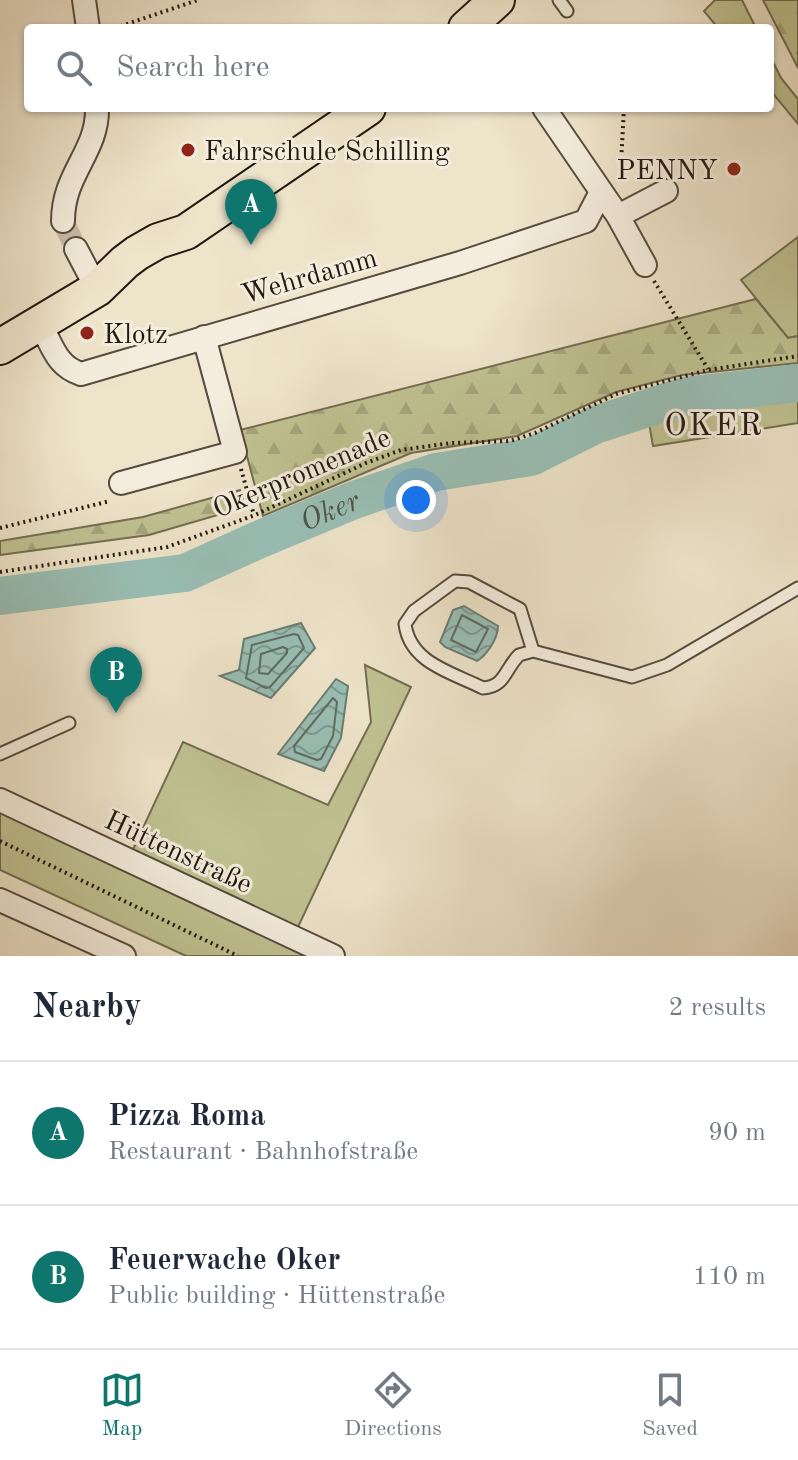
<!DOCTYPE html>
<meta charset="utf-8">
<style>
body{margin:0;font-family:"Old Standard TT",serif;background:#f6f6f7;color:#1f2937}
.you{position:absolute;left:416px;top:500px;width:28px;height:28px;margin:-20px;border:6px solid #fff;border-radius:50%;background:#1a73e8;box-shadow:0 0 0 12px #1a73e833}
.badge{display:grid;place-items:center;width:52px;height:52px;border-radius:50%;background:#0f766e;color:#fff;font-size:26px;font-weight:700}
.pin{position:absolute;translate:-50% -66px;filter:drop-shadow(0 2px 4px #0008)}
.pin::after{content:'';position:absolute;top:42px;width:28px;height:24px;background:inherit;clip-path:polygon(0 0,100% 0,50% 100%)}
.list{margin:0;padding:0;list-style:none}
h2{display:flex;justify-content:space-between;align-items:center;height:104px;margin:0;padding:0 32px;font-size:34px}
h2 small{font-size:26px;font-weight:400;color:#747a83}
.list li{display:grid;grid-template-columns:52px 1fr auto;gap:24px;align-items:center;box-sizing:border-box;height:144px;padding:0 32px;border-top:2px solid #e0e1e3}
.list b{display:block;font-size:30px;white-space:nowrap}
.list p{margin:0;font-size:26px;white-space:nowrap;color:#747a83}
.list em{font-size:26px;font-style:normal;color:#747a83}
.icon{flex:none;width:44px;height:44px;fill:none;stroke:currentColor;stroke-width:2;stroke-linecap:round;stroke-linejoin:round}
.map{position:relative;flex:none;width:798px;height:956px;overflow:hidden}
.search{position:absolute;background:#fff;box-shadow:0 2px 6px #0004;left:24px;right:24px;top:24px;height:88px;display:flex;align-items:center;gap:20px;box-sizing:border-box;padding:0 28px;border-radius:8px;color:#747a83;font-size:30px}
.sheet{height:392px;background:#fff}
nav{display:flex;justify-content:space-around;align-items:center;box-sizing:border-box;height:112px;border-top:2px solid #e0e1e3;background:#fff;font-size:22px;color:#747a83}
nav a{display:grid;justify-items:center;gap:4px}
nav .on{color:#0f766e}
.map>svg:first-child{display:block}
.grass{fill:#c0c292;stroke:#726e51;stroke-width:2}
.forest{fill:url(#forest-firs);stroke:#726e51;stroke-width:2}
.water{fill:url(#water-waves);stroke:#6a7d73;stroke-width:2}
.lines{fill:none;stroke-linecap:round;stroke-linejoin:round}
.shore{stroke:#5e6c62;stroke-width:2}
.river{stroke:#99bfb5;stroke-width:38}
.street-tunnel{stroke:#c6bba5;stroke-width:22;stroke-dasharray:22 11;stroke-linecap:butt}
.lane-casing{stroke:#564c3e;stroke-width:15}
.street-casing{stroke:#564c3e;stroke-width:26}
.primary-casing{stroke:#241910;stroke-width:38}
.path{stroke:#241910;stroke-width:4;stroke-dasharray:2 4;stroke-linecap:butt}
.lane{stroke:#f4eddd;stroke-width:11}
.street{stroke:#f4eddd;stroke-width:22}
.primary{stroke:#eee4ca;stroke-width:34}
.poi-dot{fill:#8f2418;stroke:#f4eddd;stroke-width:3}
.labels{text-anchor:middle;stroke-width:6;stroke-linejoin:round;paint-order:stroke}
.poi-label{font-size:28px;fill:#241910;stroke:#f4eddd;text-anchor:start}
.street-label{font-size:28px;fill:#241910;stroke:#f4eddd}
.water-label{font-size:30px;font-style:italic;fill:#4d534a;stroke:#f4eddd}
.quarter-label{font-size:32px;letter-spacing:2px;fill:#241910;stroke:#f4eddd}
</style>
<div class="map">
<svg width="798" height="956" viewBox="0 0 798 956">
<defs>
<pattern id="forest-firs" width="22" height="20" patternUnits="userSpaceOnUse" patternTransform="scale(2)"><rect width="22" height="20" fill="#c0c292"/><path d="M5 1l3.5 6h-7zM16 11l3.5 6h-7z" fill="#a5a67d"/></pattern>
<pattern id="water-waves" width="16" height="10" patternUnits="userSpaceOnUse" patternTransform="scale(2)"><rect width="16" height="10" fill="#99bfb5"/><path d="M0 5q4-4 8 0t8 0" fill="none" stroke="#7d9a92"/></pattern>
</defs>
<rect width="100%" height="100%" fill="#eee4ca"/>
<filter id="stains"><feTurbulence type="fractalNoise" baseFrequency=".0025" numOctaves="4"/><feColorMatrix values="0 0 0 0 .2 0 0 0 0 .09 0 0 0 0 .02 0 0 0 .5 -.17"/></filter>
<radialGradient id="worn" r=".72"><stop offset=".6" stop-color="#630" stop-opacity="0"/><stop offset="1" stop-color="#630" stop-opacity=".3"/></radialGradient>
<!-- grass -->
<path class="grass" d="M715,0H742L756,28H718L704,11Z
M770,56L781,78L798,99V124L770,90Z
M798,237V336L788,338L741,280Z
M798,393V423L653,446L649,423L683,411Z
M365,665L411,687L289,946L309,956H186L0,870V810L128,860L183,742L328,805L371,722Z"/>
<!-- forest -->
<path class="forest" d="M763,0H798V68Z
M756,299L788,338L798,336V363L682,375L616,392L517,436L411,453L263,516L240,430Z
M240,490L245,507L149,535L0,555V541L143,517Z"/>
<!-- water -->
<path class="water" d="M464,606L498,626C498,638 487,655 477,661L445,647L440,642L453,610Z
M301,623L315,648L271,698L220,676L239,670L244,639Z
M336,679L348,686L341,738L324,771L278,754Z"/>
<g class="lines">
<!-- shore -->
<path class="shore" d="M462,615L488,629L476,652L451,640Z
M294,634L298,635L304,648L270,687L266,688L246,678L252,645Z
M283,647L287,649V653L268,674L259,673L261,654Z
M333,698L337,702L333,736L321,759L317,760L295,752L294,746Z"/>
<!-- river -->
<path class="river" id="s1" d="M0,596L185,573L258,540L354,500L436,472L531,457L595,425L685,396L798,383"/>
<!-- street-tunnel -->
<path class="street-tunnel" d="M63,221L76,249"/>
<defs>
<path id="lane" d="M559,0L567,11
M533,651L520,609L469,582L455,581L414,611L405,624C410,663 451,672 483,688C505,687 505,669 519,655L533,651L632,677L667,665L798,588
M0,754L69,723"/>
<path id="street" d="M84,0L88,28
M544,108L618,216L645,265
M618,216L666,191
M63,221C63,173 98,152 97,108
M76,249L97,289
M40,324C53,346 56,366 81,374L460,263L586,221L601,192
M121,483L235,452L204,337
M0,800L333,956
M0,900L124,956"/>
<path id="primary" d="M466,28L497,0
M0,347L97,289L125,262L137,253L158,241L186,232L368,108"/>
</defs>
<!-- lane casing -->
<use href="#lane" class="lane-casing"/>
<!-- street casing -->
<use href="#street" class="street-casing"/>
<!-- primary casing -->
<use href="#primary" class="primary-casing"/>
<!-- path -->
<path class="path" d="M115,28L198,0
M620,182L624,108
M654,281L708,369
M241,469L254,515
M0,528L110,501
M0,572L167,547L255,515L366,463L401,450L451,443L510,441L535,433L616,394L708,370L798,356
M0,841L238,956"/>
<!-- lane -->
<use href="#lane" class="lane"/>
<!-- street -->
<use href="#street" class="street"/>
<!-- primary -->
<use href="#primary" class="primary"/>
</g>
<!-- markers -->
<g class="poi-dot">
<circle cx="188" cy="150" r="8"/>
<circle cx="734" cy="169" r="8"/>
<circle cx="87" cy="333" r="8"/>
</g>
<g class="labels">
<!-- poi labels -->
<g class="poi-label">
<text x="204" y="160">Fahrschule Schilling</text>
<text x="718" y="179" text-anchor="end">PENNY</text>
<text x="103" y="343">Klotz</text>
</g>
<!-- street labels -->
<g class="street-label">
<text transform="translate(309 275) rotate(-16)" y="10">Wehrdamm</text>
<text transform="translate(301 472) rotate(-23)" y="10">Okerpromenade</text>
<text transform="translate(179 851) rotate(25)" y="10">Hüttenstraße</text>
</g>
<!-- water labels -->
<g class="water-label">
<text dy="10" stroke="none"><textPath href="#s1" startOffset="344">Oker</textPath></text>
</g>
<!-- quarter labels -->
<g class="quarter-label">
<text x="714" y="435">OKER</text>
</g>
</g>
<rect width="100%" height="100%" filter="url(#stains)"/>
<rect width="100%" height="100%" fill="url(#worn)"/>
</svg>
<div class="you"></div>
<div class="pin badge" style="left:251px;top:245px">A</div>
<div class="pin badge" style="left:116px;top:713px">B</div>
<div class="search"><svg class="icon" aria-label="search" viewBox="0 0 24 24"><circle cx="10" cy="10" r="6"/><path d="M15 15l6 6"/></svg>Search here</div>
</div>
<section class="sheet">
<h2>Nearby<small>2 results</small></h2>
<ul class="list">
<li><span class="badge">A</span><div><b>Pizza Roma</b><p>Restaurant · Bahnhofstraße</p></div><em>90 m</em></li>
<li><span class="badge">B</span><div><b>Feuerwache Oker</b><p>Public building · Hüttenstraße</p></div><em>110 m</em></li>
</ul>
</section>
<nav>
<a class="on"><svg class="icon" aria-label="map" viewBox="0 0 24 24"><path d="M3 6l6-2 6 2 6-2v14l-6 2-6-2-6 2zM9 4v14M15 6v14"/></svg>Map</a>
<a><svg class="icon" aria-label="directions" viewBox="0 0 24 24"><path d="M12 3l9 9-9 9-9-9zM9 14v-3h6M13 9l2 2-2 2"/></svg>Directions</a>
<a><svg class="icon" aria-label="saved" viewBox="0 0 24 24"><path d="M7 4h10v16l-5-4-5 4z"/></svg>Saved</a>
</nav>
